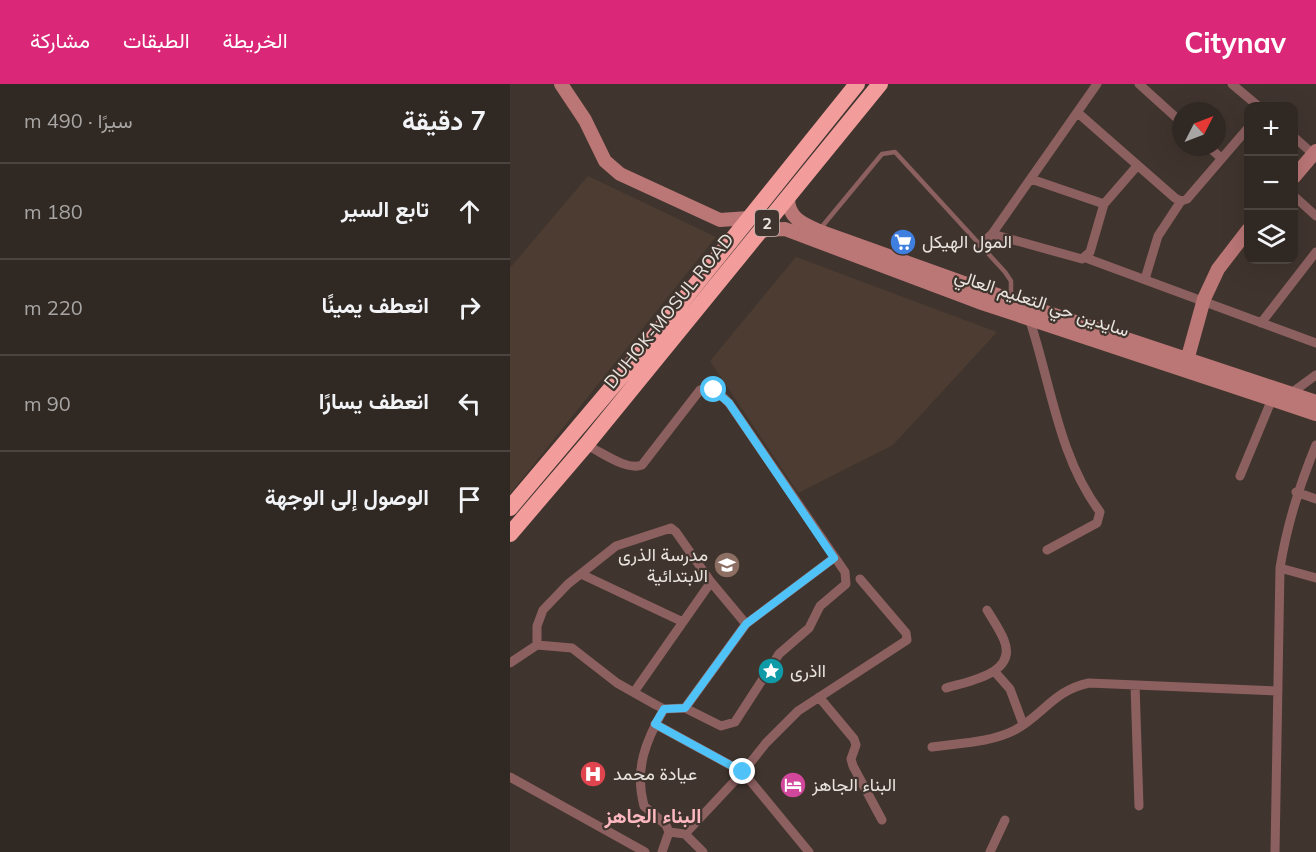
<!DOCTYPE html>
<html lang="ar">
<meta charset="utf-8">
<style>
body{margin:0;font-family:Mulish,Vazirmatn,sans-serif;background:#38302a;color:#f1f3f6;direction:rtl}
.controls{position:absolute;right:18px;top:18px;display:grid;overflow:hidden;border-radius:12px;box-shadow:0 6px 24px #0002}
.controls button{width:54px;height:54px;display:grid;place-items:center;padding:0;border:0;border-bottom:2px solid #4b4440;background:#302822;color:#f1f3f6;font:30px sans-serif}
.compass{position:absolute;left:662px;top:18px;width:54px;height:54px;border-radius:50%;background:#302822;box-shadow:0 6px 24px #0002;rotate:48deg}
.stop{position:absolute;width:18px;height:18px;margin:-14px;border:4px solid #4fc3f7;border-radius:50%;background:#fff}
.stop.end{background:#4fc3f7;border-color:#fff;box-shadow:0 2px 6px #0008}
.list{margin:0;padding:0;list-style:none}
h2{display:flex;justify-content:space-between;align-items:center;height:78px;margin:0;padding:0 24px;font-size:26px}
h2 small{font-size:20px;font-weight:400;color:#a8a6a5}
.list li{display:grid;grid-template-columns:39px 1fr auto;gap:18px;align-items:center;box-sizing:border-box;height:96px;padding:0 24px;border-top:2px solid #4b4440}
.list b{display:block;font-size:22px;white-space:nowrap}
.list em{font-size:20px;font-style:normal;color:#a8a6a5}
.icon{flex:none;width:33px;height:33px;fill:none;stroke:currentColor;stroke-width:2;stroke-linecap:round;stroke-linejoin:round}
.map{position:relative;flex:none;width:806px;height:768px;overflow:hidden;direction:ltr}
header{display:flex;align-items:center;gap:36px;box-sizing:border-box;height:84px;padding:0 30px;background:#db2777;color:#fff}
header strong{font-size:28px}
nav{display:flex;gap:33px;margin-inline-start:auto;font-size:21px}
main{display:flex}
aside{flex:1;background:#302822}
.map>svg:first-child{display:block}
.built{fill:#4c3c31}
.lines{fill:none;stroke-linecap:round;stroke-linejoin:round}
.lane{stroke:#8d6060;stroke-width:4.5}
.street{stroke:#8d6060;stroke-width:9}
.secondary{stroke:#bb7676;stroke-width:14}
.highway{stroke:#f29c9c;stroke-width:16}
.route{stroke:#4fc3f7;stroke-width:8}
.labels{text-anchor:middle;stroke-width:4.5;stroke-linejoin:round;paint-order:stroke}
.shield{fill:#40352e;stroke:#b7b0aa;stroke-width:1.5}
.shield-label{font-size:16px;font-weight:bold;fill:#eae4df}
.poi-label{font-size:18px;fill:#eae4df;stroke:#40352e;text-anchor:start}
.street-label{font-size:18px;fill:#eae4df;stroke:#40352e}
.neighbourhood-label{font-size:20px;font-weight:bold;fill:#fdb8c0;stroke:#40352e}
</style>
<header>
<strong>Citynav</strong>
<nav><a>الخريطة</a><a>الطبقات</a><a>مشاركة</a></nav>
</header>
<main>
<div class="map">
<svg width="806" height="768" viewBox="0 0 806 768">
<rect width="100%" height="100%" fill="#40352e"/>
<!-- built -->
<path class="built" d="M78,92L206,153L0,410V184Z
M286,173L487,248L383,361L288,409L200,277Z"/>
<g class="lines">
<!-- lane -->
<path class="lane" d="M310,145L372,70L385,68L495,188L501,197V213"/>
<!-- street -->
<path class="street" d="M629,0L671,38
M722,0L748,22
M568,29L665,114L671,117L677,115L738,44
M784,53L803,70
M699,63L711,74
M521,95L594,120
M784,112L806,132
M482,150L572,175L580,168L594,120L627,82
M471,160L482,150L587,0
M576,174L806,259
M635,195L648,152L671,117
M519,234C541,299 548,372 590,428L587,439L537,466
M751,239L806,168
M780,310L806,291
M730,392L762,315
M786,408L806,415
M770,484L806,494
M71,490L173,538
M27,561V542L33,526L58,500L106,462L161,444L166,448L201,498L236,540
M0,579L27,561L62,564L107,599L146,621L154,625L175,624L211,642L225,638L269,570L299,544L310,522L336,500L335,488L219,319C210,310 204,302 190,306L132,381C116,387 92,368 76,361
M485,588L500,605L513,640
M625,601L629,722
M436,604C458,597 508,590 494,556C490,546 483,536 477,526
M124,608L201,498
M309,613L344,655L346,661L341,675L343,682L372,736
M175,624L236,540L324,474
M145,640L233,688L299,768
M422,663C448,659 480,659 505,646C533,631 544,606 579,599L768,607
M0,693L135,768
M159,748L175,750L233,688L256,659L288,627L397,556L396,549L350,495
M175,750L193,768
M152,768L159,748L156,741L134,722C124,685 136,656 154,625
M480,768L495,736
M765,768L770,484C777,440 789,402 806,361"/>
<!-- secondary -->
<path class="secondary" d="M51,0L75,36L95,77L110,90L210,136L239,134
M784,93L806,67
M278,114C278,134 293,140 309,147L529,226L806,318
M248,149L256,146L275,145L469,218L806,330
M676,280L694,215L708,185L738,146"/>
<!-- highway -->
<path class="highway" d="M0,424L130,270L347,0
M0,450L76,361L370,0"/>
</g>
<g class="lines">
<!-- route -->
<path class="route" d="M204,306L219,319L324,474L236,540L175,624L154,625L145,640L233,688"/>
</g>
<!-- icons -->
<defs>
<symbol id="supermarket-disc" viewBox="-11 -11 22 22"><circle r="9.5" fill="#3f7fe0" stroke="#40352e"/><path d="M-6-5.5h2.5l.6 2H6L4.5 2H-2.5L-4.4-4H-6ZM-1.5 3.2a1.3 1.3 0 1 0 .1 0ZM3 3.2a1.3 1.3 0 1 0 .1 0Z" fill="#fff"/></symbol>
<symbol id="school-disc" viewBox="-11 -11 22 22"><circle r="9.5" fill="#8d6e63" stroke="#40352e"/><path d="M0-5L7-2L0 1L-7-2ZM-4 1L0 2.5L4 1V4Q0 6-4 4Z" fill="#fff"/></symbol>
<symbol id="sight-disc" viewBox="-11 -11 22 22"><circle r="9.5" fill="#0f9aa8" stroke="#40352e"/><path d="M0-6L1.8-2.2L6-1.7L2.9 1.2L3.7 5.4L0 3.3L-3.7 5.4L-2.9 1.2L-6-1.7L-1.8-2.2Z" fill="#fff"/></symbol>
<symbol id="hospital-disc" viewBox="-11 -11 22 22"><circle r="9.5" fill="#e0444e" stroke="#40352e"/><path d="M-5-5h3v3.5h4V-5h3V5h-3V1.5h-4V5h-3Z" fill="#fff"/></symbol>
<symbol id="hotel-disc" viewBox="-11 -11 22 22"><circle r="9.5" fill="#d1479c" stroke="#40352e"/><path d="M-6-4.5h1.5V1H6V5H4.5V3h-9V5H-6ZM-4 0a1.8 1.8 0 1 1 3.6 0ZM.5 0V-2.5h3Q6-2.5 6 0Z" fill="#fff"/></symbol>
</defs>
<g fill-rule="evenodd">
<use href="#supermarket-disc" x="378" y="143" width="30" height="30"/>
<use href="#school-disc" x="202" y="466" width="30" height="30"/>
<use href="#sight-disc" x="246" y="572" width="30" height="30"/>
<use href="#hospital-disc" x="68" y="675" width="30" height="30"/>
<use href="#hotel-disc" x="268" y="686" width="30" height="30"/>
</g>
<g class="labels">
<!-- shield labels -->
<rect class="shield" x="245" y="126" width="24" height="26" rx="4.5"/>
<g class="shield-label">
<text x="257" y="145">2</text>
</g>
<!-- poi labels -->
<g class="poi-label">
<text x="412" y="164">المول الهيكل</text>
<text x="198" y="477" text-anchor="end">مدرسة الذرى<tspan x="198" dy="21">الابتدائية</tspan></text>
<text x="280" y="593">ااذرى</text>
<text x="103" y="696">عيادة محمد</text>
<text x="302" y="707">البناء الجاهز</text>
</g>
<!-- street labels -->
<g class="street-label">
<text transform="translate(532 219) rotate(18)" y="6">سايدين حي التعليم العالي</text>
<text transform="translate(159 227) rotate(-51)" y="6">DUHOK-MOSUL ROAD</text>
</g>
<!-- neighbourhood labels -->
<g class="neighbourhood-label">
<text x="143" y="739">البناء الجاهز</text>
</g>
</g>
</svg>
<div class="controls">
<button>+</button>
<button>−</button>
<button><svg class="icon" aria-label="layers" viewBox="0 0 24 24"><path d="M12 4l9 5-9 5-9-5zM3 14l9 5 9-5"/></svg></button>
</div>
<svg class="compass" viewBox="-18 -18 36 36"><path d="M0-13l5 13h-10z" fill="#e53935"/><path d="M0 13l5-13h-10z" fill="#a8a6a5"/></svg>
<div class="stop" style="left:204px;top:306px"></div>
<div class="stop end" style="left:233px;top:688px"></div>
</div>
<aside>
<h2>7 دقيقة<small>سيرًا · 490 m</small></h2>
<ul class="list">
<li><svg class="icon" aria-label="ahead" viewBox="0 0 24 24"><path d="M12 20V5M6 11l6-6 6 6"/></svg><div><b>تابع السير</b></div><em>180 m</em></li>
<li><svg class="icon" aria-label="right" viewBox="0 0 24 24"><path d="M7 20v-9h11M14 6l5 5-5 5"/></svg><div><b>انعطف يمينًا</b></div><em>220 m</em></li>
<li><svg class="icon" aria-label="left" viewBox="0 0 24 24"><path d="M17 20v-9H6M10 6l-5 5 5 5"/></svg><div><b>انعطف يسارًا</b></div><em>90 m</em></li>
<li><svg class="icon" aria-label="arrive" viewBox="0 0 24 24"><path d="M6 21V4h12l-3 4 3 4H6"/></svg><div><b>الوصول إلى الوجهة</b></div></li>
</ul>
</aside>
</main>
